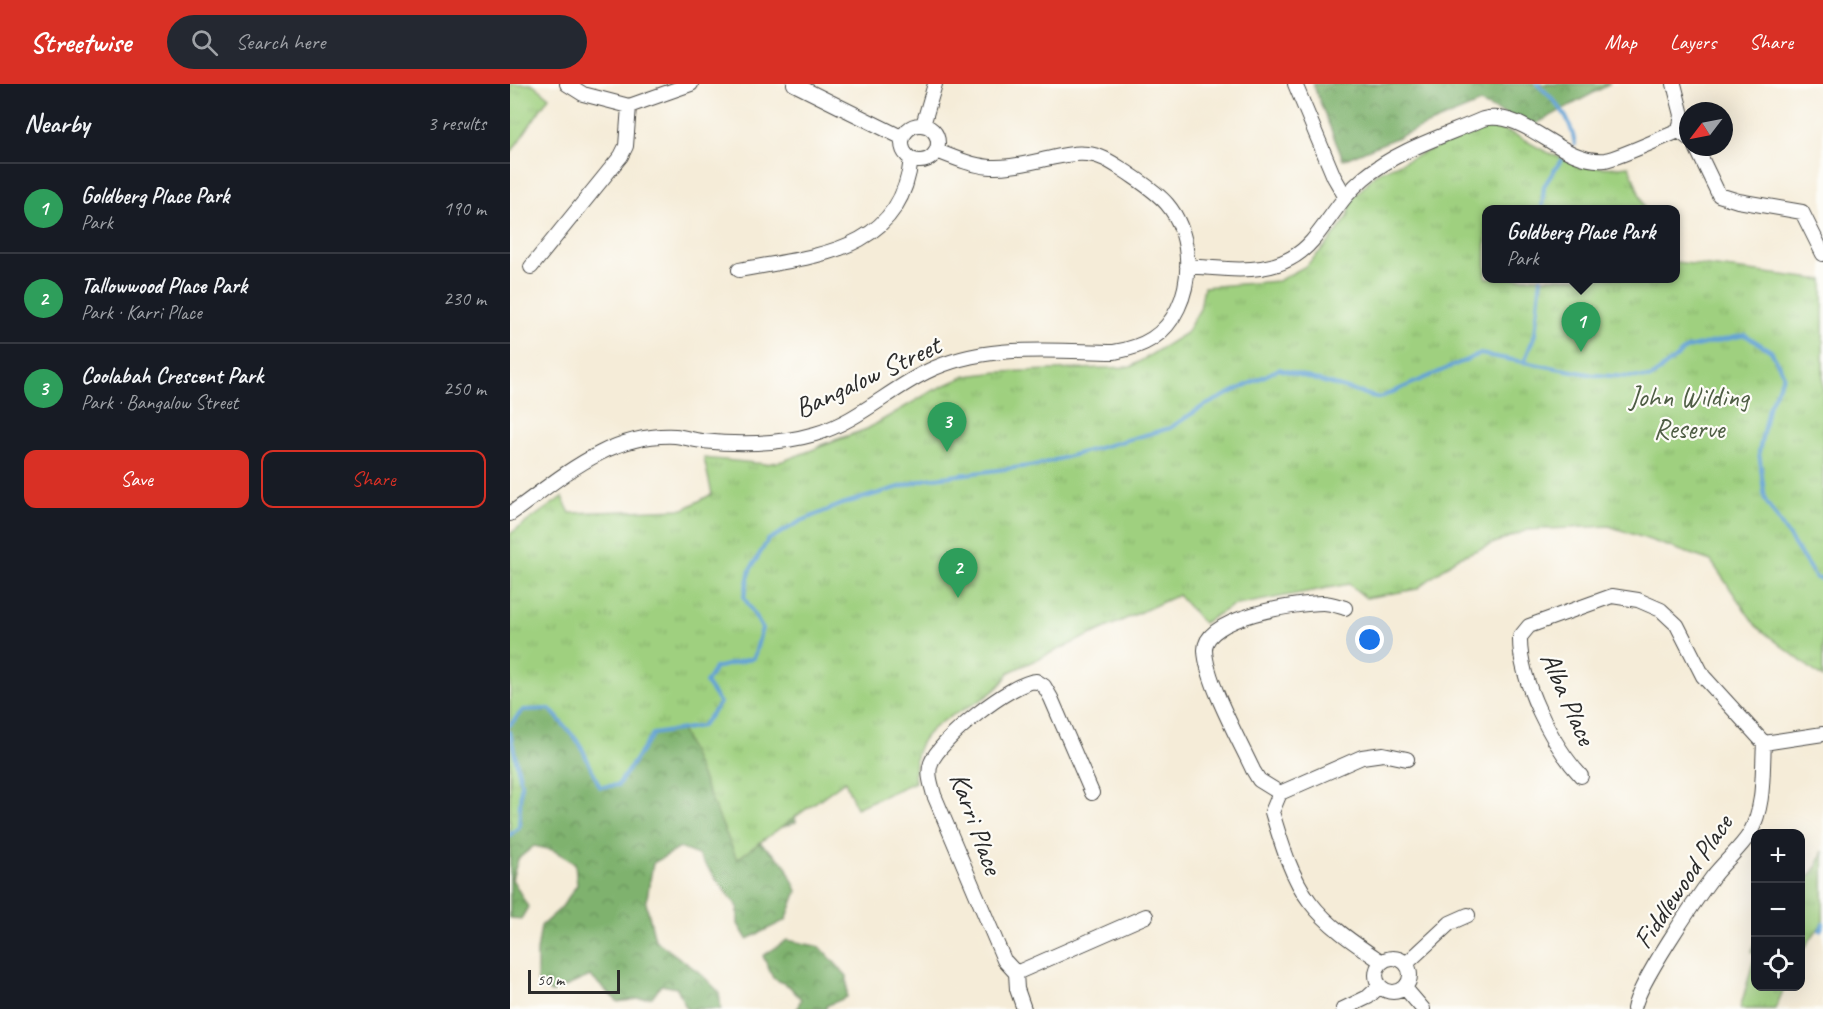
<!DOCTYPE html>
<meta charset="utf-8">
<style>
body{margin:0;font-family:Caveat,sans-serif;background:#242831;color:#f1f3f6}
.controls{position:absolute;right:18px;bottom:18px;display:grid;overflow:hidden;border-radius:12px;box-shadow:0 6px 24px #0002}
.controls button{width:54px;height:54px;display:grid;place-items:center;padding:0;border:0;border-bottom:2px solid #363941;background:#171b24;color:#f1f3f6;font:30px sans-serif}
.compass{position:absolute;left:1169px;top:18px;width:54px;height:54px;border-radius:50%;background:#171b24;box-shadow:0 6px 24px #0002;rotate:238deg}
.scale{position:absolute;left:18px;bottom:15px;width:92px;box-sizing:border-box;padding-left:6px;border:3px solid #2b2b2b;border-top:0;font-size:16px;line-height:21px;white-space:nowrap;color:#2b2b2b;-webkit-text-stroke:4px #fdfcf7;paint-order:stroke}
.you{position:absolute;left:860px;top:556px;width:21px;height:21px;margin:-15px;border:4px solid #fff;border-radius:50%;background:#1a73e8;box-shadow:0 0 0 9px #1a73e833}
.badge{display:grid;place-items:center;width:39px;height:39px;border-radius:50%;background:#d93025;color:#fff;font-size:20px;font-weight:700}
.pin{position:absolute;translate:-50% -50px;filter:drop-shadow(0 2px 3px #0008)}
.pin::after{content:'';position:absolute;top:32px;width:21px;height:18px;background:inherit;clip-path:polygon(0 0,100% 0,50% 100%)}
.popup{position:absolute;left:972px;top:121px;width:198px;height:78px;box-sizing:border-box;display:grid;place-content:center;border-radius:12px;background:#171b24;filter:drop-shadow(0 2px 4px #0005);font-size:20px;white-space:nowrap;color:#9ea1a6}
.popup b{font-size:22px;color:#f1f3f6}
.popup::after{content:'';position:absolute;left:50%;top:100%;margin-left:-12px;border:12px solid transparent;border-top-color:#171b24}
.list{margin:0;padding:0;list-style:none}
h2{display:flex;justify-content:space-between;align-items:center;height:78px;margin:0;padding:0 24px;font-size:26px}
h2 small{font-size:20px;font-weight:400;color:#9ea1a6}
.list li{display:grid;grid-template-columns:39px 1fr auto;gap:18px;align-items:center;box-sizing:border-box;height:90px;padding:0 24px;border-top:2px solid #363941}
.list b{display:block;font-size:22px;white-space:nowrap}
.list p{margin:0;font-size:20px;white-space:nowrap;color:#9ea1a6}
.list em{font-size:20px;font-style:normal;color:#9ea1a6}
.actions{display:flex;gap:12px;padding:18px 24px}
.actions a{flex:1;padding:14px 0;border:2px solid #d93025;border-radius:12px;text-align:center;font-size:21px;color:#d93025}
.actions .main{background:#d93025;color:#fff}
.icon{flex:none;width:33px;height:33px;fill:none;stroke:currentColor;stroke-width:2;stroke-linecap:round;stroke-linejoin:round}
.map{position:relative;flex:none;width:1313px;height:925px;overflow:hidden}
header{display:flex;align-items:center;gap:36px;box-sizing:border-box;height:84px;padding:0 30px;background:#d93025;color:#fff}
header strong{font-size:28px}
nav{display:flex;gap:33px;margin-inline-start:auto;font-size:21px}
.search{width:420px;height:54px;background:#242831;display:flex;align-items:center;gap:15px;box-sizing:border-box;padding:0 21px;border-radius:33px;color:#9ea1a6;font-size:22px}
main{display:flex}
aside{flex:1;background:#171b24}
.map>svg:first-child{display:block}
.forest{fill:url(#forest-crowns);stroke:#556e4c;stroke-width:1.5}
.park{fill:url(#park-tufts);stroke:#657e55;stroke-width:1.5}
.lines{fill:none;stroke-linecap:round;stroke-linejoin:round}
.stream{stroke:#64a3d6;stroke-width:4}
.minor-casing{stroke:#494845;stroke-width:16}
.minor{stroke:#fff;stroke-width:14}
.labels{text-anchor:middle;stroke-width:4.5;stroke-linejoin:round;paint-order:stroke}
.street-label{font-size:28px;fill:#2b2b2b;stroke:#fdfcf7}
.park-label{font-size:28px;fill:#4e5d44;stroke:#fdfcf7}
</style>
<header>
<strong>Streetwise</strong>
<div class="search"><svg class="icon" aria-label="search" viewBox="0 0 24 24"><circle cx="10" cy="10" r="6"/><path d="M15 15l6 6"/></svg>Search here</div>
<nav><a>Map</a><a>Layers</a><a>Share</a></nav>
</header>
<main>
<aside>
<h2>Nearby<small>3 results</small></h2>
<ul class="list">
<li><span class="badge" style="background:#2e9e5b">1</span><div><b>Goldberg Place Park</b><p>Park</p></div><em>190 m</em></li>
<li><span class="badge" style="background:#2e9e5b">2</span><div><b>Tallowwood Place Park</b><p>Park · Karri Place</p></div><em>230 m</em></li>
<li><span class="badge" style="background:#2e9e5b">3</span><div><b>Coolabah Crescent Park</b><p>Park · Bangalow Street</p></div><em>250 m</em></li>
</ul>
<div class="actions"><a class="main">Save</a><a>Share</a></div>
</aside>
<div class="map">
<svg width="1313" height="925" viewBox="0 0 1313 925">
<defs>
<pattern id="forest-crowns" width="20" height="18" patternUnits="userSpaceOnUse" patternTransform="scale(1.5)"><rect width="20" height="18" fill="#7fb26e"/><path d="M2 6a3 3 0 1 1 6 0M12 15a3 3 0 1 1 6 0" fill="none" stroke="#68915b"/></pattern>
<pattern id="park-tufts" width="24" height="20" patternUnits="userSpaceOnUse" patternTransform="scale(1.5)"><rect width="24" height="20" fill="#9fd07f"/><path d="M3 7l-1-3M5 7V3M7 7l1-3M15 17l-1-3M17 17v-4M19 17l1-3" fill="none" stroke="#89b36e"/></pattern>
</defs>
<rect width="100%" height="100%" fill="#fdfcf7"/>
<filter id="ink" filterUnits="userSpaceOnUse"><feTurbulence type="fractalNoise" baseFrequency=".0167" numOctaves="2"/><feDisplacementMap in="SourceGraphic" scale="12" xChannelSelector="R" yChannelSelector="G"/><feConvolveMatrix kernelMatrix="1 2 1 2 8 2 1 2 1" color-interpolation-filters="sRGB"/></filter>
<filter id="wash" filterUnits="userSpaceOnUse"><feTurbulence type="fractalNoise" baseFrequency=".008" numOctaves="4" result="noise"/><feDisplacementMap in="SourceGraphic" scale="24" xChannelSelector="R" yChannelSelector="G"/><feGaussianBlur stdDeviation="1.35" result="paint"/><feColorMatrix in="noise" values="0 0 0 0 0 0 0 0 0 0 0 0 0 0 0 0 0 1.4 0 .05"/><feComposite in="paint" operator="in"/></filter>
<g filter="url(#wash)">
<rect width="100%" height="100%" fill="#f5ecd8"/>
<!-- forest -->
<path class="forest" d="M803,0H1100L1022,42L970,19L833,76Z
M375,339L278,700L286,738L262,747L248,757L275,780L287,807L276,836L237,855L228,840V823L188,771L170,764L143,779L136,819L145,856L190,889L209,908L211,925H177L167,904L151,901L142,913L108,918L80,892L41,909L27,897V868L31,842L51,824L67,801L65,779L43,766L24,762L8,775L2,795L18,823L11,835L0,834V610L311,361Z
M277,856L310,863L337,892V913L316,922V925H287L291,915L279,902L263,894L253,872Z"/>
<!-- park -->
<path class="park" d="M0,0H23L39,13L0,70Z
M973,43C1007,45 1017,61 1046,72C1070,82 1093,86 1119,82L1135,125H976V194H1166V178L1313,196V594L1246,542L1201,477L1099,442L1017,446L947,474L907,505L856,514L839,500L722,522L693,539L668,511L499,588C477,634 396,624 405,698L346,724L335,697L227,775L171,645L143,650L108,701L90,703L70,660L40,625L13,626L0,641V450L52,413L60,429L174,425L202,410L194,374L256,380L273,377L357,345L422,307L456,292L489,288L621,283L676,249L690,225L694,203L768,197L796,182L820,157L838,133L842,116L865,90Z
M0,648L11,699L9,743L0,751Z
M1313,767V838L1291,868V803L1307,783Z
M1245,856L1246,902L1275,903L1265,925H1230L1245,871L1242,867Z"/>
<g class="lines">
<!-- stream -->
<path class="stream" d="M1027,0C1048,19 1060,32 1065,60
M1032,125L1034,102L1051,76
M1014,278L1025,250L1031,194
M0,641L13,626L40,625L70,660L90,703L108,701L143,650L192,642L210,619L196,599L205,584L244,574L252,544L234,513L240,486L258,456L291,437L332,420L417,395L527,381L660,344L692,323L769,285L869,314L970,270L1084,291L1141,294L1177,264L1235,251L1261,267L1274,291L1258,324L1249,368L1255,416L1306,494L1313,496
M0,648L11,699L9,743L0,751
M1310,846L1313,840"/>
</g>
</g>
<g filter="url(#ink)">
<g class="lines">
<defs>
<path id="minor" d="M57,0L73,10L119,22L181,0
M284,0L393,54
M785,0L824,93L835,112
M1164,0L1172,31L1169,47L1178,54
M392 59a18 18 0 1 1 36 0a18 18 0 1 1-36 0Z
M413,41L425,0
M1186,63L1209,111L1228,117L1292,128L1313,170
M677,182C721,185 769,195 802,157C820,136 832,112 854,94C887,66 934,52 973,35C1017,25 1050,80 1095,76C1109,74 1153,53 1169,47
M21,183L111,72L116,62L119,22
M229,186C303,172 391,169 401,75
M0,430C51,394 98,349 165,352C174,353 183,356 192,357C230,361 267,361 305,350C346,338 378,307 416,288C474,259 541,267 604,268C633,263 655,252 668,224C683,193 680,147 657,120C647,108 631,98 618,89C605,81 593,71 577,70C562,68 547,73 532,76C482,87 474,86 427,67
M835,524C828,522 820,519 813,519C788,519 694,533 695,566C696,597 729,656 743,686L749,696L770,709L762,728C771,758 781,793 800,818C819,843 847,861 872,878
M1254,659L1313,650
M1071,692C1042,661 1009,596 1010,553L1019,542L1102,512L1128,516L1151,526L1167,541L1193,592L1254,659
M770,709L852,673L873,670L897,675
M866 891a17 17 0 1 1 34 0a17 17 0 1 1-34 0Z
M896,880L940,839L958,831
M506,889L636,832
M895,904L913,925
M514,925L507,905L506,889L494,876L424,711C421,699 417,690 421,679C429,656 502,598 526,597L534,602L541,614L582,709
M833,925L858,913L870,902
M1124,925C1128,900 1186,815 1204,791C1215,777 1231,764 1240,749C1255,721 1252,690 1254,659"/>
</defs>
<!-- minor casing -->
<use href="#minor" class="minor-casing"/>
<!-- minor -->
<use href="#minor" class="minor"/>
</g>
</g>
<g class="labels">
<!-- street labels -->
<g class="street-label">
<text transform="translate(357 292) rotate(-25)" y="10">Bangalow Street</text>
<text transform="translate(1059 614) rotate(66)" y="10">Alba Place</text>
<text transform="translate(467 739) rotate(70)" y="10">Karri Place</text>
<text transform="translate(1172 797) rotate(-56)" y="10">Fiddlewood Place</text>
</g>
<!-- park labels -->
<g class="park-label">
<text x="1179" y="322">John Wilding<tspan x="1179" dy="32">Reserve</tspan></text>
</g>
</g>
</svg>
<div class="controls">
<button>+</button>
<button>−</button>
<button><svg class="icon" aria-label="locate" viewBox="0 0 24 24"><circle cx="12" cy="12" r="6"/><path d="M12 2v4M12 18v4M2 12h4M18 12h4"/></svg></button>
</div>
<svg class="compass" viewBox="-18 -18 36 36"><path d="M0-13l5 13h-10z" fill="#e53935"/><path d="M0 13l5-13h-10z" fill="#9ea1a6"/></svg>
<div class="scale">50 m</div>
<div class="you"></div>
<div class="pin badge" style="left:1071px;top:268px;background:#2e9e5b">1</div>
<div class="popup"><b>Goldberg Place Park</b>Park</div>
<div class="pin badge" style="left:448px;top:514px;background:#2e9e5b">2</div>
<div class="pin badge" style="left:437px;top:368px;background:#2e9e5b">3</div>
</div>
</main>
